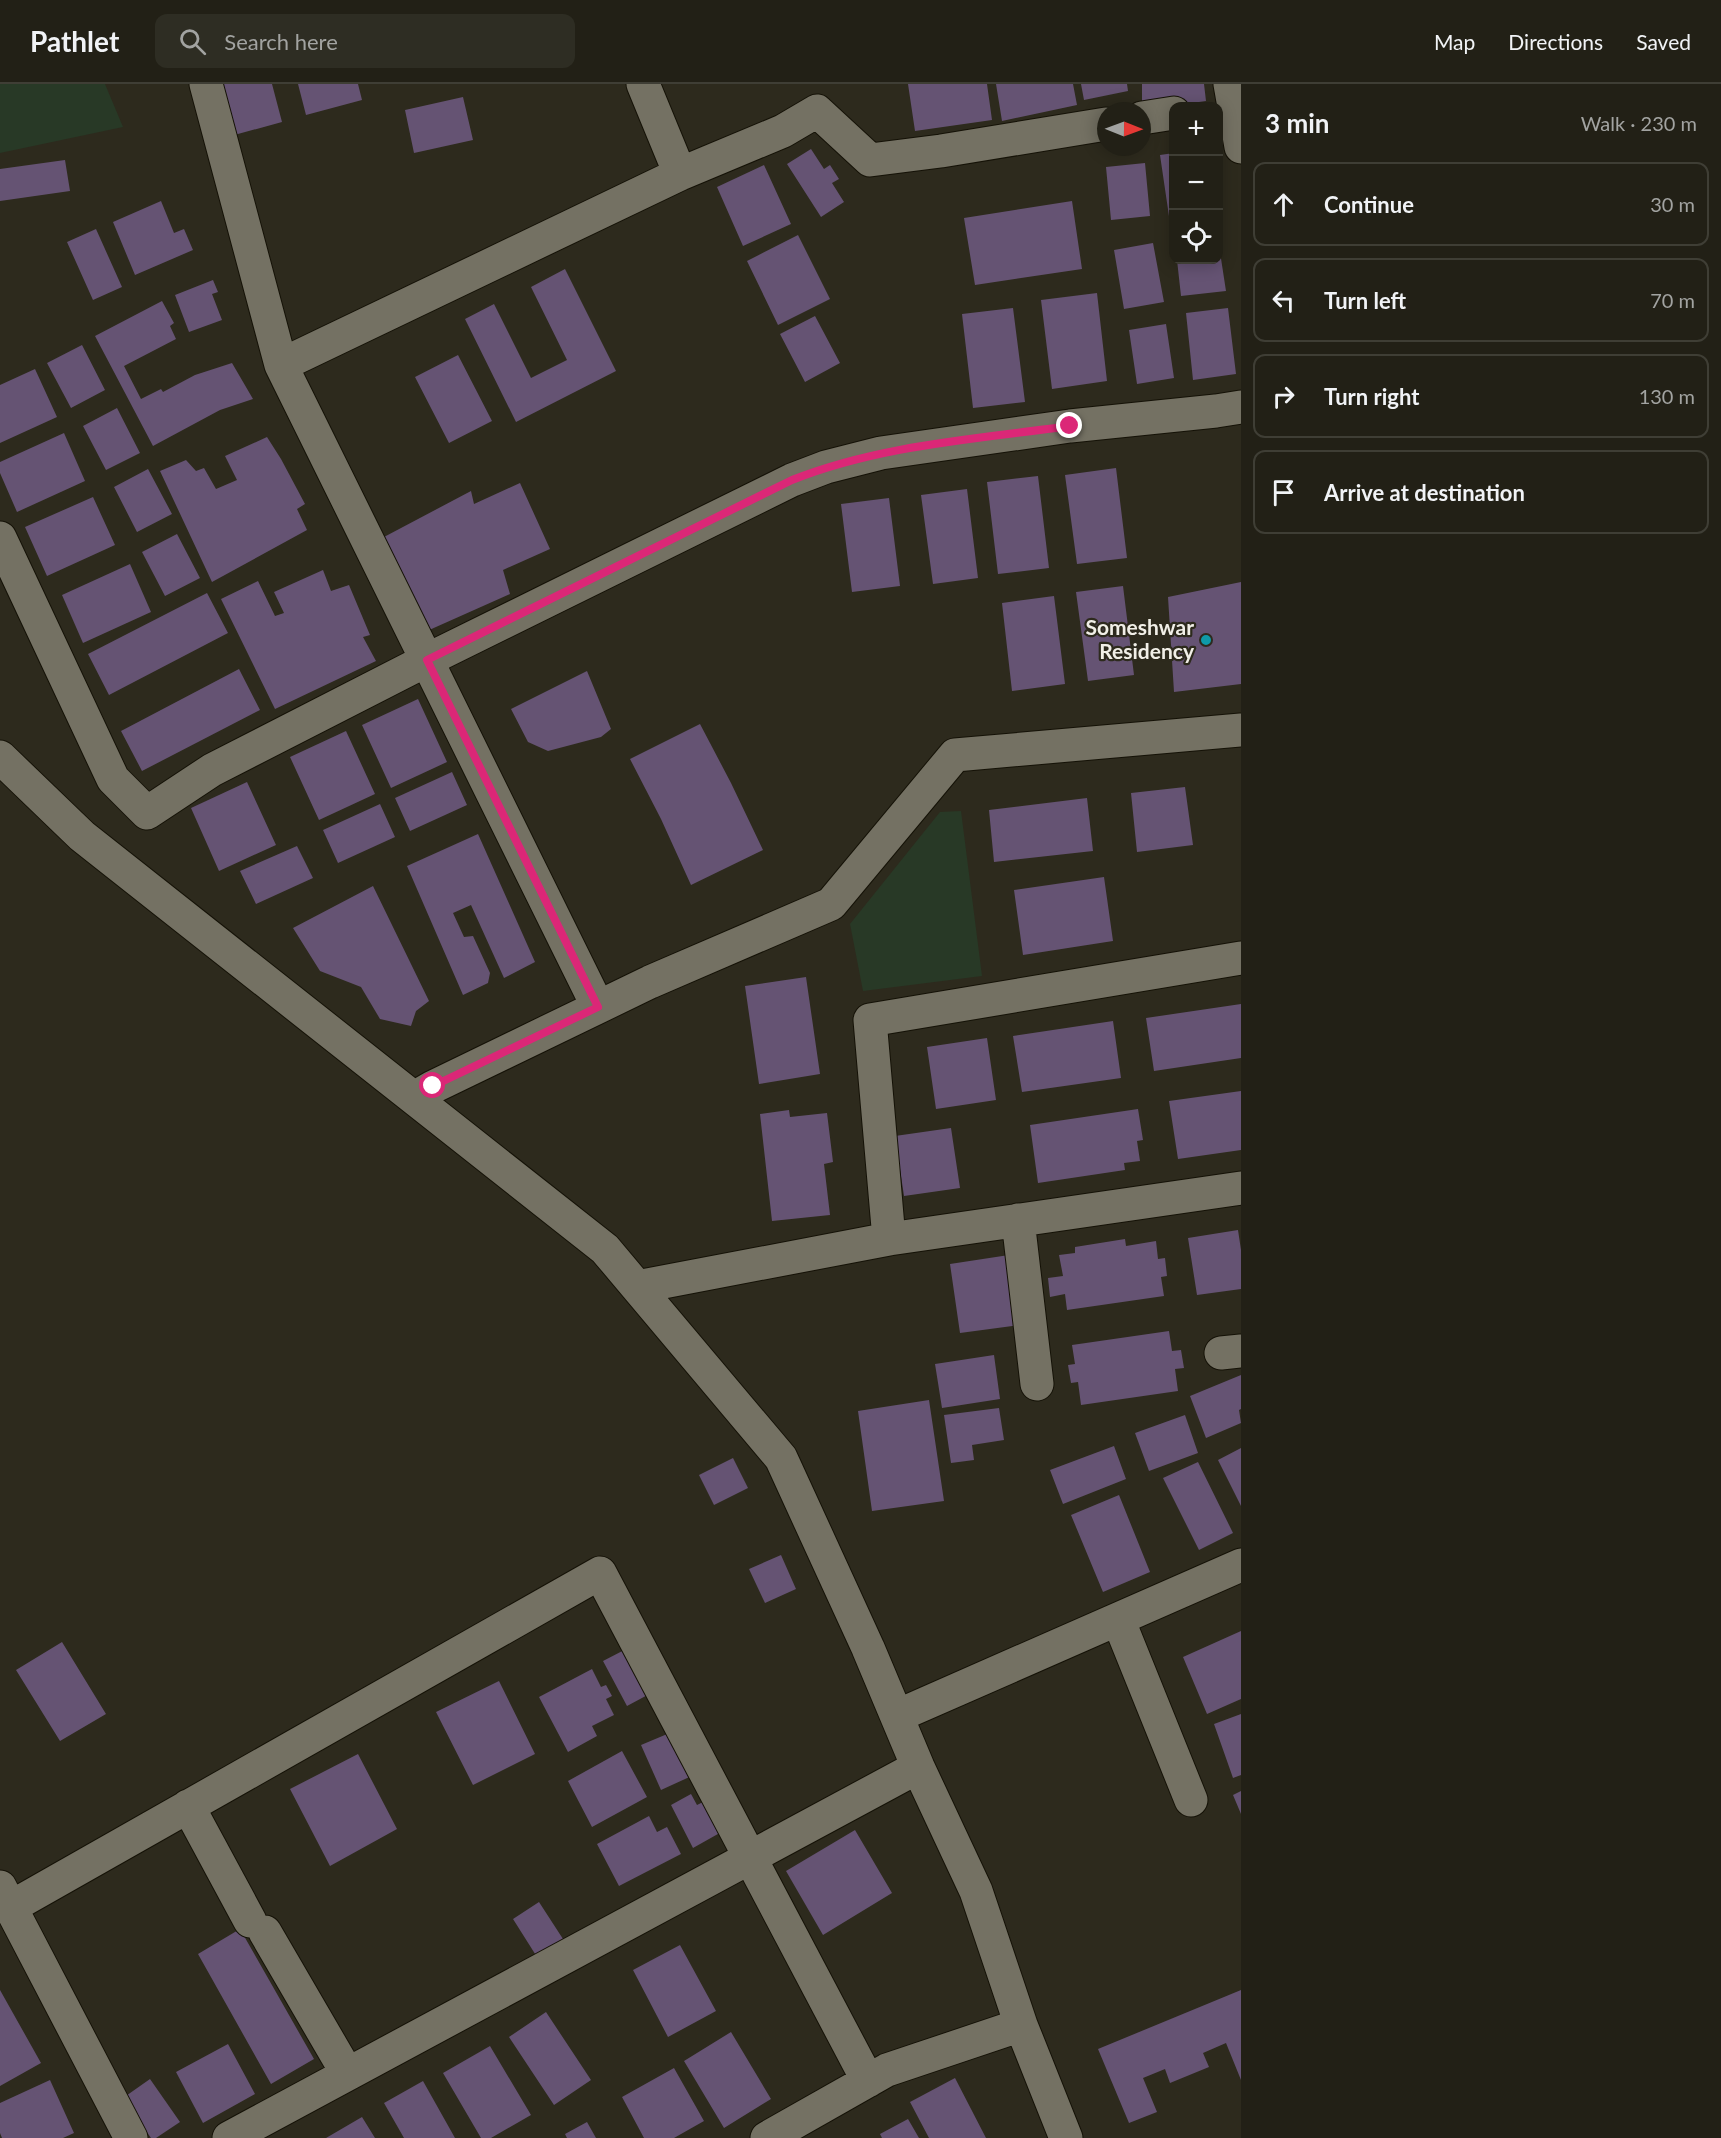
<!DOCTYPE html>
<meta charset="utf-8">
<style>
body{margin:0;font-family:Lato,sans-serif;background:#2e2d23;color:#f1f3f6}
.controls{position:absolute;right:18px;top:18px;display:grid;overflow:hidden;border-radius:12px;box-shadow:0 3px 15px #0003}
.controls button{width:54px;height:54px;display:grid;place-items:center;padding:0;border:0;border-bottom:2px solid #3f3e35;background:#222016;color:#f1f3f6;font:30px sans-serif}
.compass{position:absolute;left:1097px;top:18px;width:54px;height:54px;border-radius:50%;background:#222016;box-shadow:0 3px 15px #0003;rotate:91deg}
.stop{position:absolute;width:18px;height:18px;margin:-14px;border:4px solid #db2777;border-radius:50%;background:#fff}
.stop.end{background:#db2777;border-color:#fff;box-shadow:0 2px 6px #0008}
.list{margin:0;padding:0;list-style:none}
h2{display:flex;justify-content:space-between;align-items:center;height:78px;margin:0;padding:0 24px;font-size:26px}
h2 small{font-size:20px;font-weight:400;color:#a2a3a1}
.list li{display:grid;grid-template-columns:39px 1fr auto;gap:18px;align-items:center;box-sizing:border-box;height:84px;margin:0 12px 12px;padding:0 12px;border:2px solid #3f3e35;border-radius:12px}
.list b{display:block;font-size:22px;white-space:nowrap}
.list em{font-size:20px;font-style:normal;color:#a2a3a1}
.icon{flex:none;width:33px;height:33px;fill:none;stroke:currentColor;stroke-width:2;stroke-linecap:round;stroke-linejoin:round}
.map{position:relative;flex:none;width:1241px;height:2054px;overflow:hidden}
header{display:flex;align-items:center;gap:36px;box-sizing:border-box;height:84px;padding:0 30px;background:#222016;border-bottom:2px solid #3f3e35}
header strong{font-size:28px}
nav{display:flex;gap:33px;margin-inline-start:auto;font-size:21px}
.search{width:420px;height:54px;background:#2e2d23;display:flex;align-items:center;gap:15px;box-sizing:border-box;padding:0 21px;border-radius:12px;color:#a2a3a1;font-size:22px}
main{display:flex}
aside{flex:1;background:#222016}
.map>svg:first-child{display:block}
.green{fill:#283926}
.building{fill:#655373}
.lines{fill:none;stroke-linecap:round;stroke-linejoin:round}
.minor-casing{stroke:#151207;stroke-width:35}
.minor{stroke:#747163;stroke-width:33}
.route{stroke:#db2777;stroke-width:8}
.culture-dot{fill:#0f9aa8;stroke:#2d2a1d;stroke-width:2}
.labels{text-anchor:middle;stroke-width:4.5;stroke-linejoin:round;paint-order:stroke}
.poi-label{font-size:21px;font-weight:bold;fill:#f1efe7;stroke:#2d2a1d;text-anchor:end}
</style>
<header>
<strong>Pathlet</strong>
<div class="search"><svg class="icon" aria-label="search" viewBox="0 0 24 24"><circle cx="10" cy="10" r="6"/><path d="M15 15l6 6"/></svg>Search here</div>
<nav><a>Map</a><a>Directions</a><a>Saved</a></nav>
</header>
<main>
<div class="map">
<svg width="1241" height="2054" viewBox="0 0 1241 2054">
<rect width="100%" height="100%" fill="#2d2a1d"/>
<!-- green -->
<path class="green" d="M0,0H105L123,43L0,69Z
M961,727L982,892L863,907L850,840L940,728Z"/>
<!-- building -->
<path class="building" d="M212,0H272L282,38L227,53Z
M298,0H358L362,16L306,31Z
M908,0H987L992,36L915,47Z
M996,0H1073L1077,21L1002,37Z
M1081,0H1127L1128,7L1084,16Z
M1142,0H1204L1206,17L1142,26Z
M463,13L473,56L414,69L405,26Z
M811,65L824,85L830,81L839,95L832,99L844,118L821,133L787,80Z
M1174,69V138L1170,139L1160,71Z
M65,76L70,107L0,117V85Z
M1145,79L1150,132L1111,136L1106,83Z
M764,81L791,140L743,162L717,103Z
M161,117L174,149L184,145L193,166L135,191L113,138Z
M1072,117L1082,185L975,201L964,134Z
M96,145L122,203L93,216L67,158Z
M798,151L830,215L778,241L747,177Z
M1218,155L1226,207L1181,212L1177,176H1218Z
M1153,159L1164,218L1124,225L1114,166Z
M565,185L616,287L516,338L465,235L494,220L531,294L567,276L531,203Z
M213,196L218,208L212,210L222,236L189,248L175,211Z
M1097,209L1107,297L1052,305L1041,216Z
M162,217L174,239L170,242L176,255L124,282L141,315L161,305L163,308L195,291L232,279L253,315L220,326L153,362L95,252Z
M1013,224L1025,318L973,324L962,230Z
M1228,224L1236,290L1193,296L1186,229Z
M815,232L840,279L805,298L780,250Z
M1166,240L1174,294L1137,300L1129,246Z
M82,261L105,306L71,324L47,279Z
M458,271L492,337L449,359L415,293Z
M35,285L57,333L0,359V301Z
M117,324L140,369L106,386L83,342Z
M64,349L85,397L17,428L0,389V378Z
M267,353L281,375L305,420L297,425L307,446L212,498L160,387L186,376L196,387L204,384L216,405L237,396L225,372Z
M1116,384L1127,474L1077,480L1065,391Z
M148,385L172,430L137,448L114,403Z
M1038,392L1049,484L998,490L987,398Z
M520,399L550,465L503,486L510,510L427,547L384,453L471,407L474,420Z
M967,405L978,494L933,500L921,411Z
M93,413L115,461L47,492L25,443Z
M889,414L900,502L852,508L841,420Z
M177,450L200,494L165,512L142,468Z
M130,480L151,528L83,559L62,511Z
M323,486L331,507L349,501L370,551L363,553L376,577L275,625L221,515L258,497L275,532L284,529L274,508Z
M1241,498V600L1174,608L1168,513Z
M1123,502L1134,591L1088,597L1076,508Z
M207,509L228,549L109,611L88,570Z
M1054,512L1065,600L1012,607L1002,519Z
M239,585L260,626L142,687L121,647Z
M587,587L611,645L601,653L548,667L528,658L511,625Z
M418,615L447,678L391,704L362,641Z
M700,640L731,699L763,766L691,801L661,735L630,675Z
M346,647L375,710L319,736L290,673Z
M452,688L467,721L410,747L395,714Z
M247,698L276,761L219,787L191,724Z
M1185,703L1193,761L1137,768L1131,709Z
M1087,714L1093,767L994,778L989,726Z
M380,720L395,753L338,779L323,746Z
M478,750L535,878L504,894L471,821L453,829L464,853L473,852L490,889L488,899L463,911L407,782Z
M297,762L313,794L256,820L240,787Z
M1104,793L1113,857L1023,871L1014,806Z
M373,802L429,917L416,927L411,942L380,935L361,903L320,887L293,844Z
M806,893L820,990L759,1000L745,902Z
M1241,920V974L1154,987L1146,934Z
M1113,937L1121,994L1022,1008L1013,952Z
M987,954L996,1016L936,1025L927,963Z
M1241,1007V1066L1178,1075L1169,1017Z
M1138,1025L1143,1056L1137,1057L1140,1077L1124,1079L1125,1086L1038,1099L1030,1041Z
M789,1026L790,1033L827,1029L833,1078L824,1080L830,1131L772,1137L760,1030Z
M951,1044L960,1104L904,1112L895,1052Z
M1238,1146L1241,1166V1205L1197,1211L1188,1154Z
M1125,1155L1126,1162L1156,1157L1158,1175L1165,1174L1167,1192L1161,1193L1164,1212L1067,1226L1065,1210L1050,1213L1048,1194L1063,1192L1059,1171L1075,1169V1163Z
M1009,1171L1019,1241L960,1249L950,1180Z
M1169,1247L1172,1267L1181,1266L1184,1284L1175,1285L1178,1307L1081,1321L1078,1298L1071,1299L1068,1281L1075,1280L1072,1261Z
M994,1271L1000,1315L942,1324L935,1280Z
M1241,1291V1325L1239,1326L1241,1339L1206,1354L1190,1312Z
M929,1316L944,1417L872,1427L858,1327Z
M999,1324L1004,1356L972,1361L974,1376L951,1379L944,1331Z
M1185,1331L1198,1369L1149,1387L1135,1349Z
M1114,1362L1126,1395L1063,1420L1050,1386Z
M1241,1364V1422L1218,1376Z
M733,1374L748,1404L714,1421L699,1391Z
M1198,1378L1233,1449L1199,1466L1163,1394Z
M1119,1411L1150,1488L1103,1508L1071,1431Z
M781,1471L796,1505L765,1519L749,1485Z
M1241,1547V1615L1207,1630L1183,1573Z
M62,1558L106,1630L60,1657L16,1586Z
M632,1562L655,1607L627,1622L603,1577Z
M592,1585L601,1603L606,1601L612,1612L606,1615L614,1631L592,1642L597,1652L568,1668L539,1613Z
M499,1597L535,1670L473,1701L436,1628Z
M1241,1630V1691L1233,1694L1214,1640Z
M672,1648L696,1690L661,1706L641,1661Z
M622,1667L647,1713L592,1743L568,1697Z
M358,1670L397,1745L330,1782L290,1705Z
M1241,1707V1730L1233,1711Z
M691,1710L697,1721L709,1715L725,1746L693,1764L671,1721Z
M649,1732L657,1748L667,1743L681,1770L619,1802L597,1760Z
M855,1746L892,1809L823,1851L786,1787Z
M539,1818L563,1855L537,1873L513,1835Z
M240,1845L314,1975L271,2000L198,1870Z
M680,1861L716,1927L668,1953L633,1886Z
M0,1906L41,1979L0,2002Z
M1241,1906V1996L1226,1959L1203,1969L1209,1983L1170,1999L1165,1985L1143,1994L1157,2028L1129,2039L1098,1965Z
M546,1928L591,1996L554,2021L509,1953Z
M731,1948L771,2015L724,2044L684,1977Z
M228,1960L255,2010L203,2039L176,1988Z
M490,1962L531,2031L491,2054H481L443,1989Z
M674,1984L704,2037L674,2054H644L622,2013Z
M955,1994L986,2054H929L910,2018Z
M150,1995L180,2038L156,2054H151L123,2014Z
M50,1996L74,2049L63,2054H2L0,2049V2019Z
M423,1997L455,2054H404L384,2019Z
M362,2033L375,2054H326Z
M908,2035L919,2054H882L880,2050Z
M587,2038L596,2054H567L565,2050Z"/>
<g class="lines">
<defs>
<path id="minor" d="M206,0L281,281
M643,0L680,90
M1230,0L1241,63
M1142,34L1174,29
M0,454L113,695L147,729L212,686L427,576L792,396L826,383L881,369L1070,342L1216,327L1241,323
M0,673L82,752L605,1165L781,1374L868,1564L918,1683L976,1807L1021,1941L1066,2054
M598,923L281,281L680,90L783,47L817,27L870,76L941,67L1106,40
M414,1014L433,1003L650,898L831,820L955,671L1241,646
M1018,1136L1037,1300
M889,1155L870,936L1241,874
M637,1203L889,1155L1241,1104
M1221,1269L1241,1267
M1118,1535L1191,1716
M897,1632L1241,1481
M188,1722L250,1837
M0,1803L131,2054
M11,1823L600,1489L868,1997
M265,1848L347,1989
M229,2054L918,1683
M767,2054L887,1986L1021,1941"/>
</defs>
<!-- minor casing -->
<use href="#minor" class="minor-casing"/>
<!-- minor -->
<use href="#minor" class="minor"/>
</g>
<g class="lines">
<!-- route -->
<path class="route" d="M433,1002L598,923L427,576L792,396C880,361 977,355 1070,342"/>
</g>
<!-- markers -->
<circle class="culture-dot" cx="1206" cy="556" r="6"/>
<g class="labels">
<!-- poi labels -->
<g class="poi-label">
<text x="1194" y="551">Someshwar<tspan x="1194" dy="24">Residency</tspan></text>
</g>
</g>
</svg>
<div class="controls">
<button>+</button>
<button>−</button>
<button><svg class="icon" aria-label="locate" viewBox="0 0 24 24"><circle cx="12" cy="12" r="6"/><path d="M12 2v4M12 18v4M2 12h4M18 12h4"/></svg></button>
</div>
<svg class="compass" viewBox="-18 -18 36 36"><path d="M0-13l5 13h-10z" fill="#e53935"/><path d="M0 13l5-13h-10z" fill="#a2a3a1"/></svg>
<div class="stop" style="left:433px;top:1002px"></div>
<div class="stop end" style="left:1070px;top:342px"></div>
</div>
<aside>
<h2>3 min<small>Walk · 230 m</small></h2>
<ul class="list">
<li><svg class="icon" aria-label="ahead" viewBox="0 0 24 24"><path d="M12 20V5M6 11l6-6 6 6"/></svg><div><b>Continue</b></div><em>30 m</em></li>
<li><svg class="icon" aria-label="left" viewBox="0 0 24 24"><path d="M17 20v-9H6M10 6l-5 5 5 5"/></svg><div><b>Turn left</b></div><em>70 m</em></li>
<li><svg class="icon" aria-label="right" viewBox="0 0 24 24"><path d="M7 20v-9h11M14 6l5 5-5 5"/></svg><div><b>Turn right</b></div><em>130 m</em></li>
<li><svg class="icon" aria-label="arrive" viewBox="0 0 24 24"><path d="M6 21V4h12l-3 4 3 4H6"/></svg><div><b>Arrive at destination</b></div></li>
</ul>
</aside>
</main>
